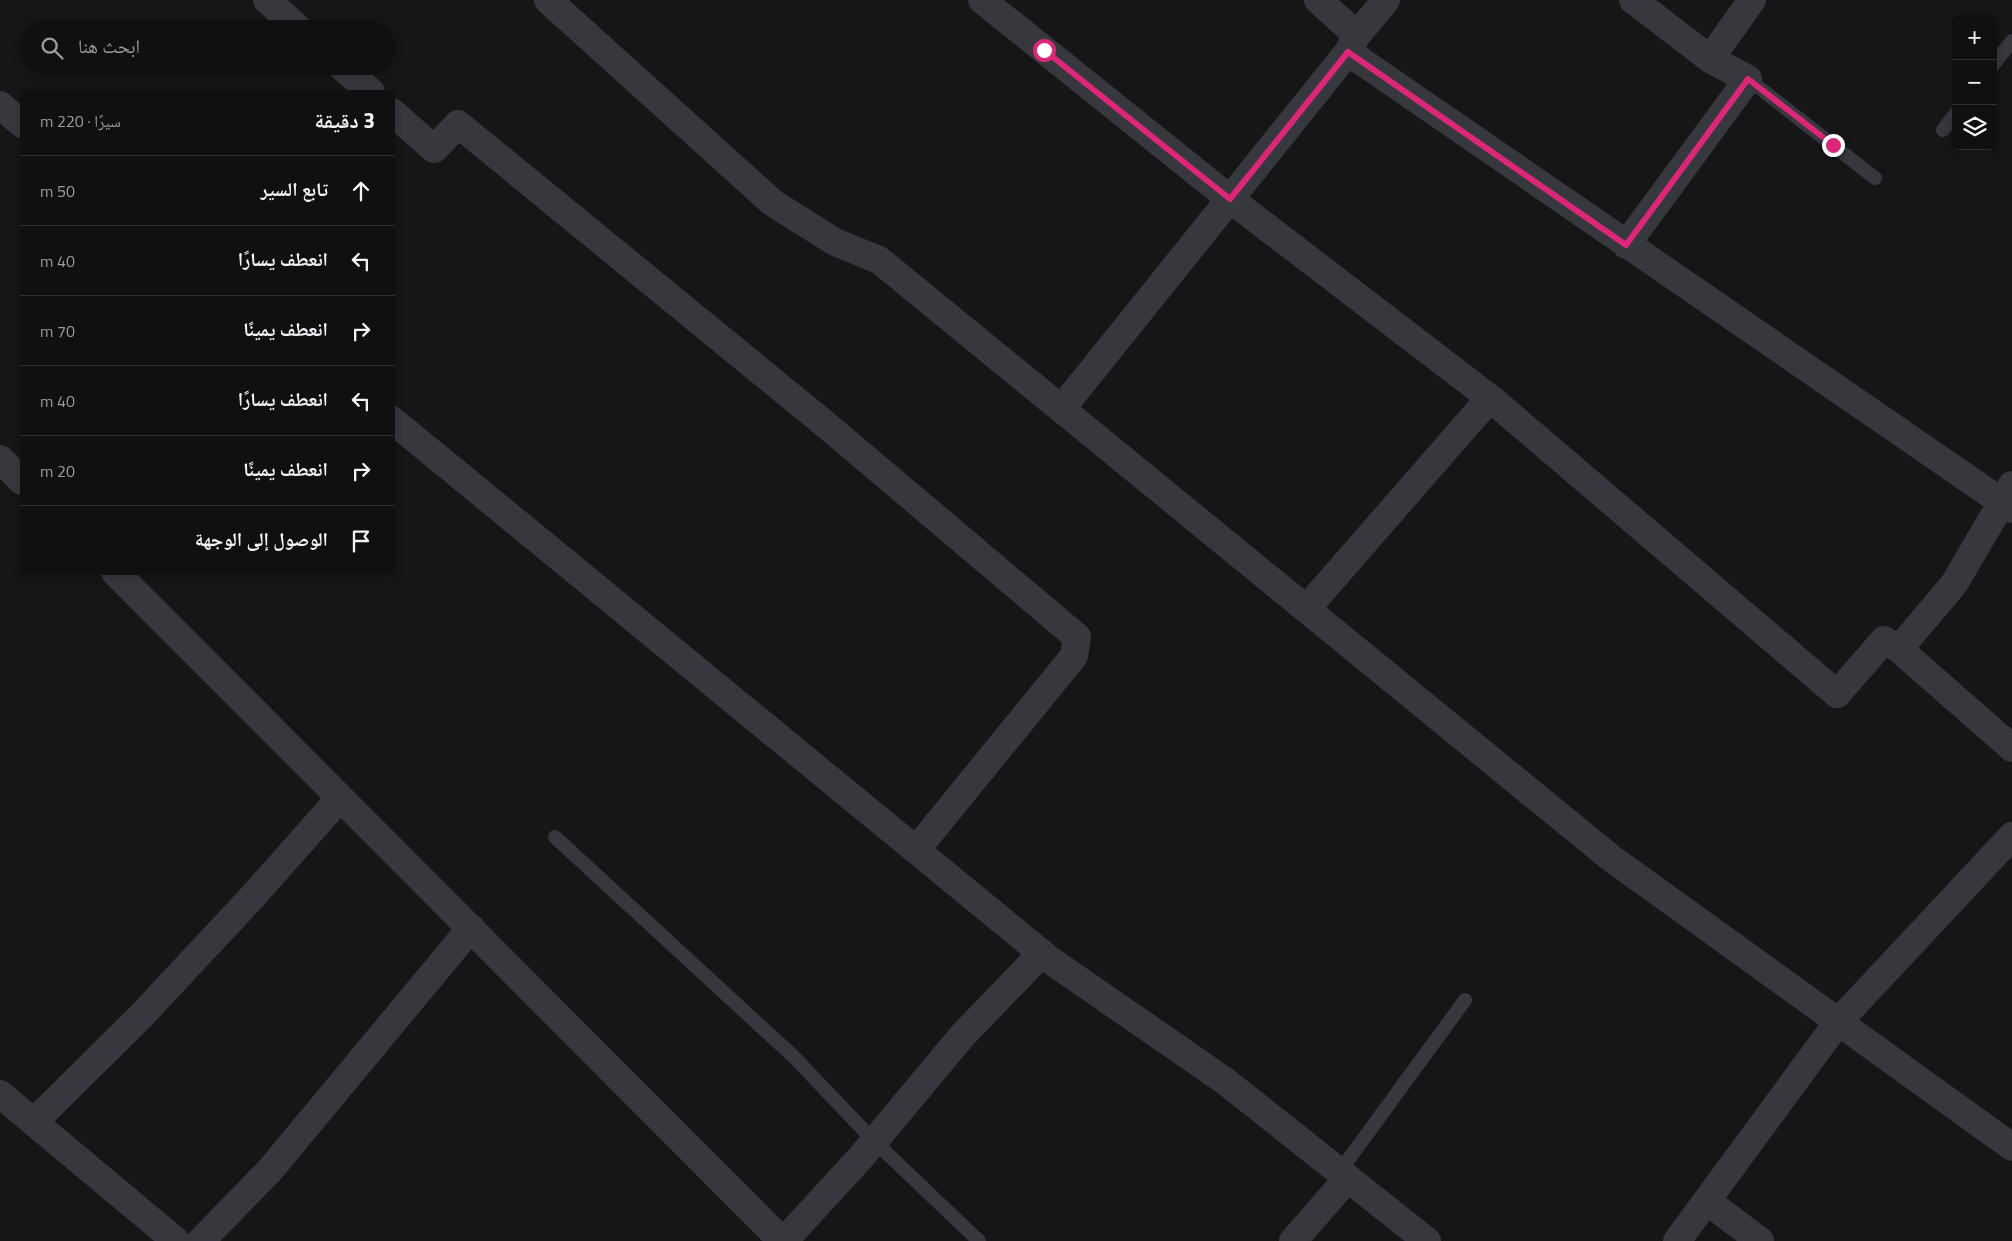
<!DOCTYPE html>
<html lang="ar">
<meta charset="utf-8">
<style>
body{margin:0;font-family:"Titillium Web","Noto Naskh Arabic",sans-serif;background:#19191b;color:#f1f3f6;direction:rtl}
.controls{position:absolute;right:15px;top:15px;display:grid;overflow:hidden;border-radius:8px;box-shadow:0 2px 8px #0003}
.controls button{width:45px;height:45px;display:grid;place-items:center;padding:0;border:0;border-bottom:1px solid #303032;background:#101012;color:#f1f3f6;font:25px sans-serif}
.stop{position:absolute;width:15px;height:15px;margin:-11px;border:4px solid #db2777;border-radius:50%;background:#fff}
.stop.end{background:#db2777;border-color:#fff;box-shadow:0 1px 5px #0008}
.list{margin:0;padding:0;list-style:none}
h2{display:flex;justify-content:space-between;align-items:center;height:65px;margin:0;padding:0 20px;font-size:21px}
h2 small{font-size:16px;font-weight:400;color:#9c9d9f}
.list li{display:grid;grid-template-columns:32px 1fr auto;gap:15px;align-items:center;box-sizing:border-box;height:70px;padding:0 20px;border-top:1px solid #303032}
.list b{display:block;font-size:19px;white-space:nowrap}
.list em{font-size:16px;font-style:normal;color:#9c9d9f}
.icon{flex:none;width:28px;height:28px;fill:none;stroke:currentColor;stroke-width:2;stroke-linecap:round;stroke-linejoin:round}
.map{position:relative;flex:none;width:2012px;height:1241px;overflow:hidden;direction:ltr}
.search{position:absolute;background:#101012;box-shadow:0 2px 8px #0003;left:20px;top:20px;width:375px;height:55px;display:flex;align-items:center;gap:12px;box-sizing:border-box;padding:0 18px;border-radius:28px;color:#9c9d9f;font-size:19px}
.panel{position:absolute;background:#101012;box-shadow:0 2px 8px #0003;left:20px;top:90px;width:375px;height:485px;border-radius:8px;direction:rtl}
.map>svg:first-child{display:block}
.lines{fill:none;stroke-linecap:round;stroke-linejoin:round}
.service{stroke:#37383d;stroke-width:14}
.minor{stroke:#37383d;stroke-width:28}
.route{stroke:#db2777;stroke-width:6}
</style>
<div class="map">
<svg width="2012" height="1241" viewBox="0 0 2012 1241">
<rect width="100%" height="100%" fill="#161618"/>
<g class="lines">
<!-- service -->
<path class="service" d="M1993,65L2012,41
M1748,79L1875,178
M1943,130L1956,113
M555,837L794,1057L874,1141L979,1241
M1340,1171L1465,1000"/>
<!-- minor -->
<path class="minor" d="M267,0L299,29
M548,0L773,203L835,242L879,260L1611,858L2012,1147
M982,0L1230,199L1490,398L1837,694L1884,640L1899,649L1954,584L2012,485
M1318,0L1357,35
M1348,52L2012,509
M1710,59L1752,0
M341,66L371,92
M0,105L22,124
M392,112L434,149L458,124L825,424L1077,637L1074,656L916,850
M1626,245L1748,79L1710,59L1633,0
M1062,408L1348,52L1357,35L1386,0
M392,420L1050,960L1225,1081L1427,1241
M0,459L22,481
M115,572L782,1241
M1307,608L1490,398
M1899,649L2012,748
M0,1094L176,1241
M34,1122L142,1015L254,895L340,798
M1707,1201L1760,1241
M201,1241L270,1170L471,928
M784,1241L862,1156L962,1036L1042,953
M1293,1241L1348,1178
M1677,1241L1838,1022L2012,836"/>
</g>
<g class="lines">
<!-- route -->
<path class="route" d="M1044,50L1230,199L1348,52L1626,245L1748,79L1833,145"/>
</g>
</svg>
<div class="controls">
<button>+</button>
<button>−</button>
<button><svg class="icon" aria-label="layers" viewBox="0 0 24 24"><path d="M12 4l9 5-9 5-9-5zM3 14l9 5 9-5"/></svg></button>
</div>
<div class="stop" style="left:1044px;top:50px"></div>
<div class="stop end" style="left:1833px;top:145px"></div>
<div class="search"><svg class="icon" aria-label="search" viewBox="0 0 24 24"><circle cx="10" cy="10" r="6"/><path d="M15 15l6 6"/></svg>ابحث هنا</div>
<section class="panel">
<h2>3 دقيقة<small>سيرًا · 220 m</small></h2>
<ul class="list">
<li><svg class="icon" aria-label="ahead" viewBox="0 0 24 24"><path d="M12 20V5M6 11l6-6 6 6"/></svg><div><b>تابع السير</b></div><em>50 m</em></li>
<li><svg class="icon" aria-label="left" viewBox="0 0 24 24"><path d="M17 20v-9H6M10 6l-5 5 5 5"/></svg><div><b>انعطف يسارًا</b></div><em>40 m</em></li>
<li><svg class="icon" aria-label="right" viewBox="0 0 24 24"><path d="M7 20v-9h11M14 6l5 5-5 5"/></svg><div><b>انعطف يمينًا</b></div><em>70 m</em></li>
<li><svg class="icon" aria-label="left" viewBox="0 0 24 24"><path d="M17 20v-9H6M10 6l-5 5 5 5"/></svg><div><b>انعطف يسارًا</b></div><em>40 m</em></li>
<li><svg class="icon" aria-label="right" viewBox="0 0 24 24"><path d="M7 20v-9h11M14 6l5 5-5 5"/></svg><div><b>انعطف يمينًا</b></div><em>20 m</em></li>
<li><svg class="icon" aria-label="arrive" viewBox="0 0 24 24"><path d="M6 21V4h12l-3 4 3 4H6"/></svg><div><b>الوصول إلى الوجهة</b></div></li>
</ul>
</section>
</div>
